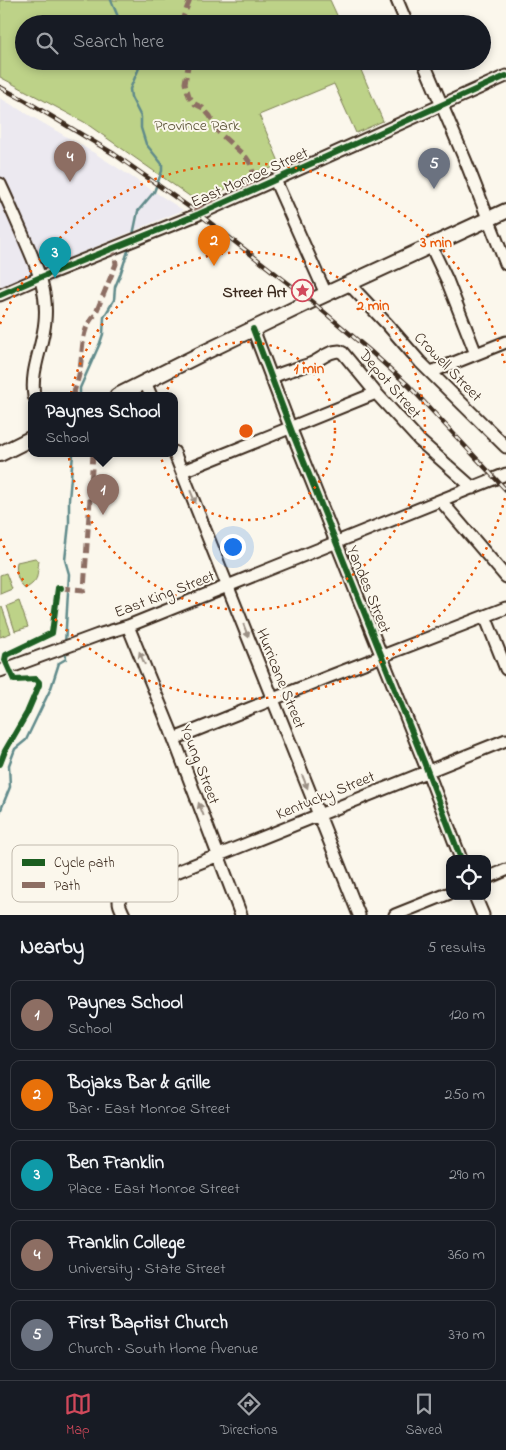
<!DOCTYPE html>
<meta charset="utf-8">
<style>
body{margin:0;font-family:"Indie Flower",sans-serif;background:#242831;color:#f1f3f6}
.controls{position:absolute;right:15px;bottom:15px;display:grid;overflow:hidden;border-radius:10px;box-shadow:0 2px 8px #0003}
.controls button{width:45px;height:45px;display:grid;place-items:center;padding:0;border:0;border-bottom:1px solid #363941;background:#171b24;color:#f1f3f6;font:25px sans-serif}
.you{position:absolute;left:232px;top:546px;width:18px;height:18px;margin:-12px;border:4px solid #fff;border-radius:50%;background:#1a73e8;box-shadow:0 0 0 8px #1a73e833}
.badge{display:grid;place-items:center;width:32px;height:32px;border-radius:50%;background:#d1495b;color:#fff;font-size:16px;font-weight:700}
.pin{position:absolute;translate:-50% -41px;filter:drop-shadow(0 1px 2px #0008)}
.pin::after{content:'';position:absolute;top:26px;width:18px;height:15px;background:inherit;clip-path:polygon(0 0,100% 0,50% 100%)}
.popup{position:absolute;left:28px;top:392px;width:150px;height:65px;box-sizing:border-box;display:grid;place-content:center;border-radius:10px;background:#171b24;filter:drop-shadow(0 1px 4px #0005);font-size:16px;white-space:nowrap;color:#9ea1a6}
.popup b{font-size:19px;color:#f1f3f6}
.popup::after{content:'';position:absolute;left:50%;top:100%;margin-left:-10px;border:10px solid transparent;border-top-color:#171b24}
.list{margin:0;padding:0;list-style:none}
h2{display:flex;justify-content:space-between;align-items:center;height:65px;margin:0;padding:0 20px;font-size:21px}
h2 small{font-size:16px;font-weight:400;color:#9ea1a6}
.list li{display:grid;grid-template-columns:32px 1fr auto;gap:15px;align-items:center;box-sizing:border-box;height:70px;margin:0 10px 10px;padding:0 10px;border:1px solid #363941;border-radius:10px}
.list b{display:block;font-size:19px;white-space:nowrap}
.list p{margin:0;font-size:16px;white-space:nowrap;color:#9ea1a6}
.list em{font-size:16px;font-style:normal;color:#9ea1a6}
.icon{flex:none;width:28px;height:28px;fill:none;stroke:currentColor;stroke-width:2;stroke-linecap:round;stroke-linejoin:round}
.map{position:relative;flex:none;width:506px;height:915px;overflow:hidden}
.search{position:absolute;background:#171b24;box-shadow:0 2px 8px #0003;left:15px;right:15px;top:15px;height:55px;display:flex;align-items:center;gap:12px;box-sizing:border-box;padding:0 18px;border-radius:28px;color:#9ea1a6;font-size:19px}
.sheet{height:465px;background:#171b24}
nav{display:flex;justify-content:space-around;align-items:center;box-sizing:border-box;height:70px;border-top:1px solid #363941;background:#171b24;font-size:14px;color:#9ea1a6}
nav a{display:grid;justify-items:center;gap:2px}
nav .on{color:#d1495b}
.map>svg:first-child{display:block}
.built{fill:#ece9f0}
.green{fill:#bdd288;stroke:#7c7e53}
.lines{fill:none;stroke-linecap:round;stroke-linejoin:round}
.stream{stroke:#618b8b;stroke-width:2.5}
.minor-casing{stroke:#3b2a1e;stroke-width:15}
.major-casing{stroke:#3b2a1e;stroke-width:18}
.minor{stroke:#fbf7ec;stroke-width:11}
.major{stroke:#fbf7ec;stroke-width:14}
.rail-casing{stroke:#3b2a1e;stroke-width:4.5}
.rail{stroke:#fbf7ec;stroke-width:2.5;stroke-dasharray:8;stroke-linecap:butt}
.quiet{stroke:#8d6e63;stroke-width:5;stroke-dasharray:10 5;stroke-linecap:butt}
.cycleway-casing{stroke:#fbf7ec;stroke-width:9}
.cycleway{stroke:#1b5e20;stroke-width:6}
.oneway{fill:#9b9085}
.ring{fill:none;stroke:#e8590c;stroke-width:2.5;stroke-dasharray:2.5 5}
.labels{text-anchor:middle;stroke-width:4;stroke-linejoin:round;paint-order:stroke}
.park-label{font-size:16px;fill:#5c5438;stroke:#fbf7ec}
.street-label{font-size:16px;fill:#3b2a1e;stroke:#fbf7ec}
.poi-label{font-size:16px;font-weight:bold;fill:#3b2a1e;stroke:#fbf7ec;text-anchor:end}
.key{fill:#fbf7ec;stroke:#c1baae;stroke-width:1}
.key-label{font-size:14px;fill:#3b2a1e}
.centre{fill:#e8590c;stroke:#fbf7ec;stroke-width:2.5}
.ring-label{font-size:15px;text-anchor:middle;font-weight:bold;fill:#e8590c;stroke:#fbf7ec;stroke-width:4;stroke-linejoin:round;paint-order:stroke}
</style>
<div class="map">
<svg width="506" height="915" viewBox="0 0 506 915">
<rect width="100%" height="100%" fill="#fbf7ec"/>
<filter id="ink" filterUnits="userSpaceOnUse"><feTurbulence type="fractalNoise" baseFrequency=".02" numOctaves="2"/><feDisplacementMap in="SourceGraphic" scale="10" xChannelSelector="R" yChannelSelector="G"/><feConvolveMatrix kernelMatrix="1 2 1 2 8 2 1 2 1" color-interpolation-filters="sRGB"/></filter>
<g filter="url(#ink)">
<!-- built -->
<path class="built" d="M0,98L96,154L183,210L0,287Z"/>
<!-- green -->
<path class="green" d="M0,0H330L341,24H24V61H357L383,121L356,133L334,84L259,115L280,164L198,202L84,122L0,77Z
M35,558L39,561C36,576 41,579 25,589C18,583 15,572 17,562Z
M6,573L12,589L0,594V575Z
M19,601L28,627L15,631L7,606Z
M0,607H2L11,633L0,637Z"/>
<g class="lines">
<!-- stream -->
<path class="stream" d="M111,0L121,24
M133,235L138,211L154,192L162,171V164L146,144L141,128V117L131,97L130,89L139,68V61
M80,396V388L100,343L103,334L104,317L114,300L115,287L120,275L130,245
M65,645L69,574L65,560L69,524V500L73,454
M0,812L10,787L9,765L15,749L26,740L51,688L59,663L66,659L65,650"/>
<defs>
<path id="minor" d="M397,0L407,24
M423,61L466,162L506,264
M275,180L326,294
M0,184C9,203 17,222 25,240C37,268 48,290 45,321C43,347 30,370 34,396
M431,246L447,280L476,354
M349,284L387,324L420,362L506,447
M0,295L41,277L199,214L506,76
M253,329L292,432L424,762L461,859
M431,372L506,342
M271,378C284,371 297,369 310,364C320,360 328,351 339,351L343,353L376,393L420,441L473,488
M145,382L151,396
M174,452L359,915
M183,471L376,393
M441,501L506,577
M485,616L506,669
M128,626L171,731L241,915
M0,671L98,635L128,626L506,474
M174,739L328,677L506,608
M487,878L506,870
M475,896L483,915
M124,915C118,902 115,899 129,891L506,740
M395,915L450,893"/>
<path id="major" d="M117,396L199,355L311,301L506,211
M0,454L32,438"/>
</defs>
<!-- minor casing -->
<use href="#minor" class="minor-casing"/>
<!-- major casing -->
<use href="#major" class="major-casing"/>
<!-- minor -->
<use href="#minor" class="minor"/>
<!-- major -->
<use href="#major" class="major"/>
<defs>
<path id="rail" d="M0,87L26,101L114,154L199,214L311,301L369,350L409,386L506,490"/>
</defs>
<!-- rail casing -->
<use href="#rail" class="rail-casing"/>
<!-- rail -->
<use href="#rail" class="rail"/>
<!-- quiet -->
<path class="quiet" d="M183,24L182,20L190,0
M189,61L185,83L189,96L195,104L203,108L210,116L219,133L246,157L250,163L256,180L237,189
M194,210L205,203L221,196
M73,396C75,387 79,378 80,369C83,351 81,327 95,315L116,264L115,257L110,245
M61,588L84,590L93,454"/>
<defs>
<path id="cycleway" d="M0,295L41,277L199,214L506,76
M253,329L292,432L424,762L461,859
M0,764L5,751L27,713L39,685V682L36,679L14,680L5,660L6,655L52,633L58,588H61"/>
</defs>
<!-- cycleway casing -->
<use href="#cycleway" class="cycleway-casing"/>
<!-- cycleway -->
<use href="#cycleway" class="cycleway"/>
</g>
<!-- one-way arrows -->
<defs><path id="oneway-solid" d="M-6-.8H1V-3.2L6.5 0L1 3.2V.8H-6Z" transform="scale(1.25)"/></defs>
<g class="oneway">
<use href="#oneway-solid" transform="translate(193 497) rotate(68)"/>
<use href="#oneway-solid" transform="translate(246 631) rotate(69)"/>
<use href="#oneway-solid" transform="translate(142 658) rotate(-113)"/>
<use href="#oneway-solid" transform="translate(305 782) rotate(68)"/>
<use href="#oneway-solid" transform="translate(201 809) rotate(-111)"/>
</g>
</g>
<!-- distance rings -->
<g class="ring">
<circle cx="246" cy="431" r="89"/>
<circle cx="246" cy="431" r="179"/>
<path d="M505 498A268 268 0 0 1 0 538M0 324A268 268 0 0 1 505 364"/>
</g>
<!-- icons -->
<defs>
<symbol id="sight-ring" viewBox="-11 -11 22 22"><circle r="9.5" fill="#fbf7ec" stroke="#d1495b" stroke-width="1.5"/><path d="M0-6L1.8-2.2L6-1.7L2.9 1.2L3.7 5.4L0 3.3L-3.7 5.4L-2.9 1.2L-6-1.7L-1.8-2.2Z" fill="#d1495b"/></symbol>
</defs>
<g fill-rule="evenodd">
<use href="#sight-ring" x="290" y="278" width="25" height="25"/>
</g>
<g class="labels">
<!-- park labels -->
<g class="park-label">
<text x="197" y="130">Province Park</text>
</g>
<!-- street labels -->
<g class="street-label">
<text transform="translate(249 176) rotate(-24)" y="6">East Monroe Street</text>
<text transform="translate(449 366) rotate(46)" y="6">Crowell Street</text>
<text transform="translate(391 383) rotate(49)" y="6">Depot Street</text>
<text transform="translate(370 589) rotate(68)" y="6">Yandes Street</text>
<text transform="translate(164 593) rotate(-21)" y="6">East King Street</text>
<text transform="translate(282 678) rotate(68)" y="6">Hurricane Street</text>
<text transform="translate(201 764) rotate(69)" y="6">Young Street</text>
<text transform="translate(325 794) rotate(-22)" y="6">Kentucky Street</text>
</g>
<!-- poi labels -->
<g class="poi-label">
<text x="287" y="297">Street Art</text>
</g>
</g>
<!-- legend -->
<rect x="12" y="845" width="166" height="57" rx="8" class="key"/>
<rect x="22" y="859" width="23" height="7" fill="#1b5e20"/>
<rect x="22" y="882" width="23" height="6" fill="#8d6e63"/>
<g class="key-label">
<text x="54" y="867">Cycle path</text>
<text x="54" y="890">Path</text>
</g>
<circle cx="246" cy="431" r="8" class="centre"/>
<g class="ring-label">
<text x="436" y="247">3 min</text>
<text x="373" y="310">2 min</text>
<text x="309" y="373">1 min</text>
</g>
</svg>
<div class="controls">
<button><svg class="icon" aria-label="locate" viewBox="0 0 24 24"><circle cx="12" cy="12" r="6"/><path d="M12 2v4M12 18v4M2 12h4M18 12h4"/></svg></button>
</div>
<div class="you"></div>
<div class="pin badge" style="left:103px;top:515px;background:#8d6e63">1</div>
<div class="popup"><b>Paynes School</b>School</div>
<div class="pin badge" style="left:214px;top:266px;background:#e8710a">2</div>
<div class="pin badge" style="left:55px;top:278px;background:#0f9aa8">3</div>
<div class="pin badge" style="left:70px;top:182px;background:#8d6e63">4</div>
<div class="pin badge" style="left:434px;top:189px;background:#6b7280">5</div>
<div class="search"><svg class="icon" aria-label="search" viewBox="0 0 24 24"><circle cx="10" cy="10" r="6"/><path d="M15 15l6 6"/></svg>Search here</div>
</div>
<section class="sheet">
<h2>Nearby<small>5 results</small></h2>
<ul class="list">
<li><span class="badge" style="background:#8d6e63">1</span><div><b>Paynes School</b><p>School</p></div><em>120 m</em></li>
<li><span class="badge" style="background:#e8710a">2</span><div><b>Bojaks Bar &amp; Grille</b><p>Bar · East Monroe Street</p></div><em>250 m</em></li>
<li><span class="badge" style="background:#0f9aa8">3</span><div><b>Ben Franklin</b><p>Place · East Monroe Street</p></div><em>290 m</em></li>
<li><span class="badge" style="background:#8d6e63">4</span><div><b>Franklin College</b><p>University · State Street</p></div><em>360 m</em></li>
<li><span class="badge" style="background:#6b7280">5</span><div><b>First Baptist Church</b><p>Church · South Home Avenue</p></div><em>370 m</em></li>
</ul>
</section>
<nav>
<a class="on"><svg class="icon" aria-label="map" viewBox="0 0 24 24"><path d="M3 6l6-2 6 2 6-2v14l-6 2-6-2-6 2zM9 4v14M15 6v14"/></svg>Map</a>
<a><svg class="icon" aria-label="directions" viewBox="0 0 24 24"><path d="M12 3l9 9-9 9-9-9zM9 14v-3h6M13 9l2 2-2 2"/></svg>Directions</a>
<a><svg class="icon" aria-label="saved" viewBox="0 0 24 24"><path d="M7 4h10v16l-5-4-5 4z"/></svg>Saved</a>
</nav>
